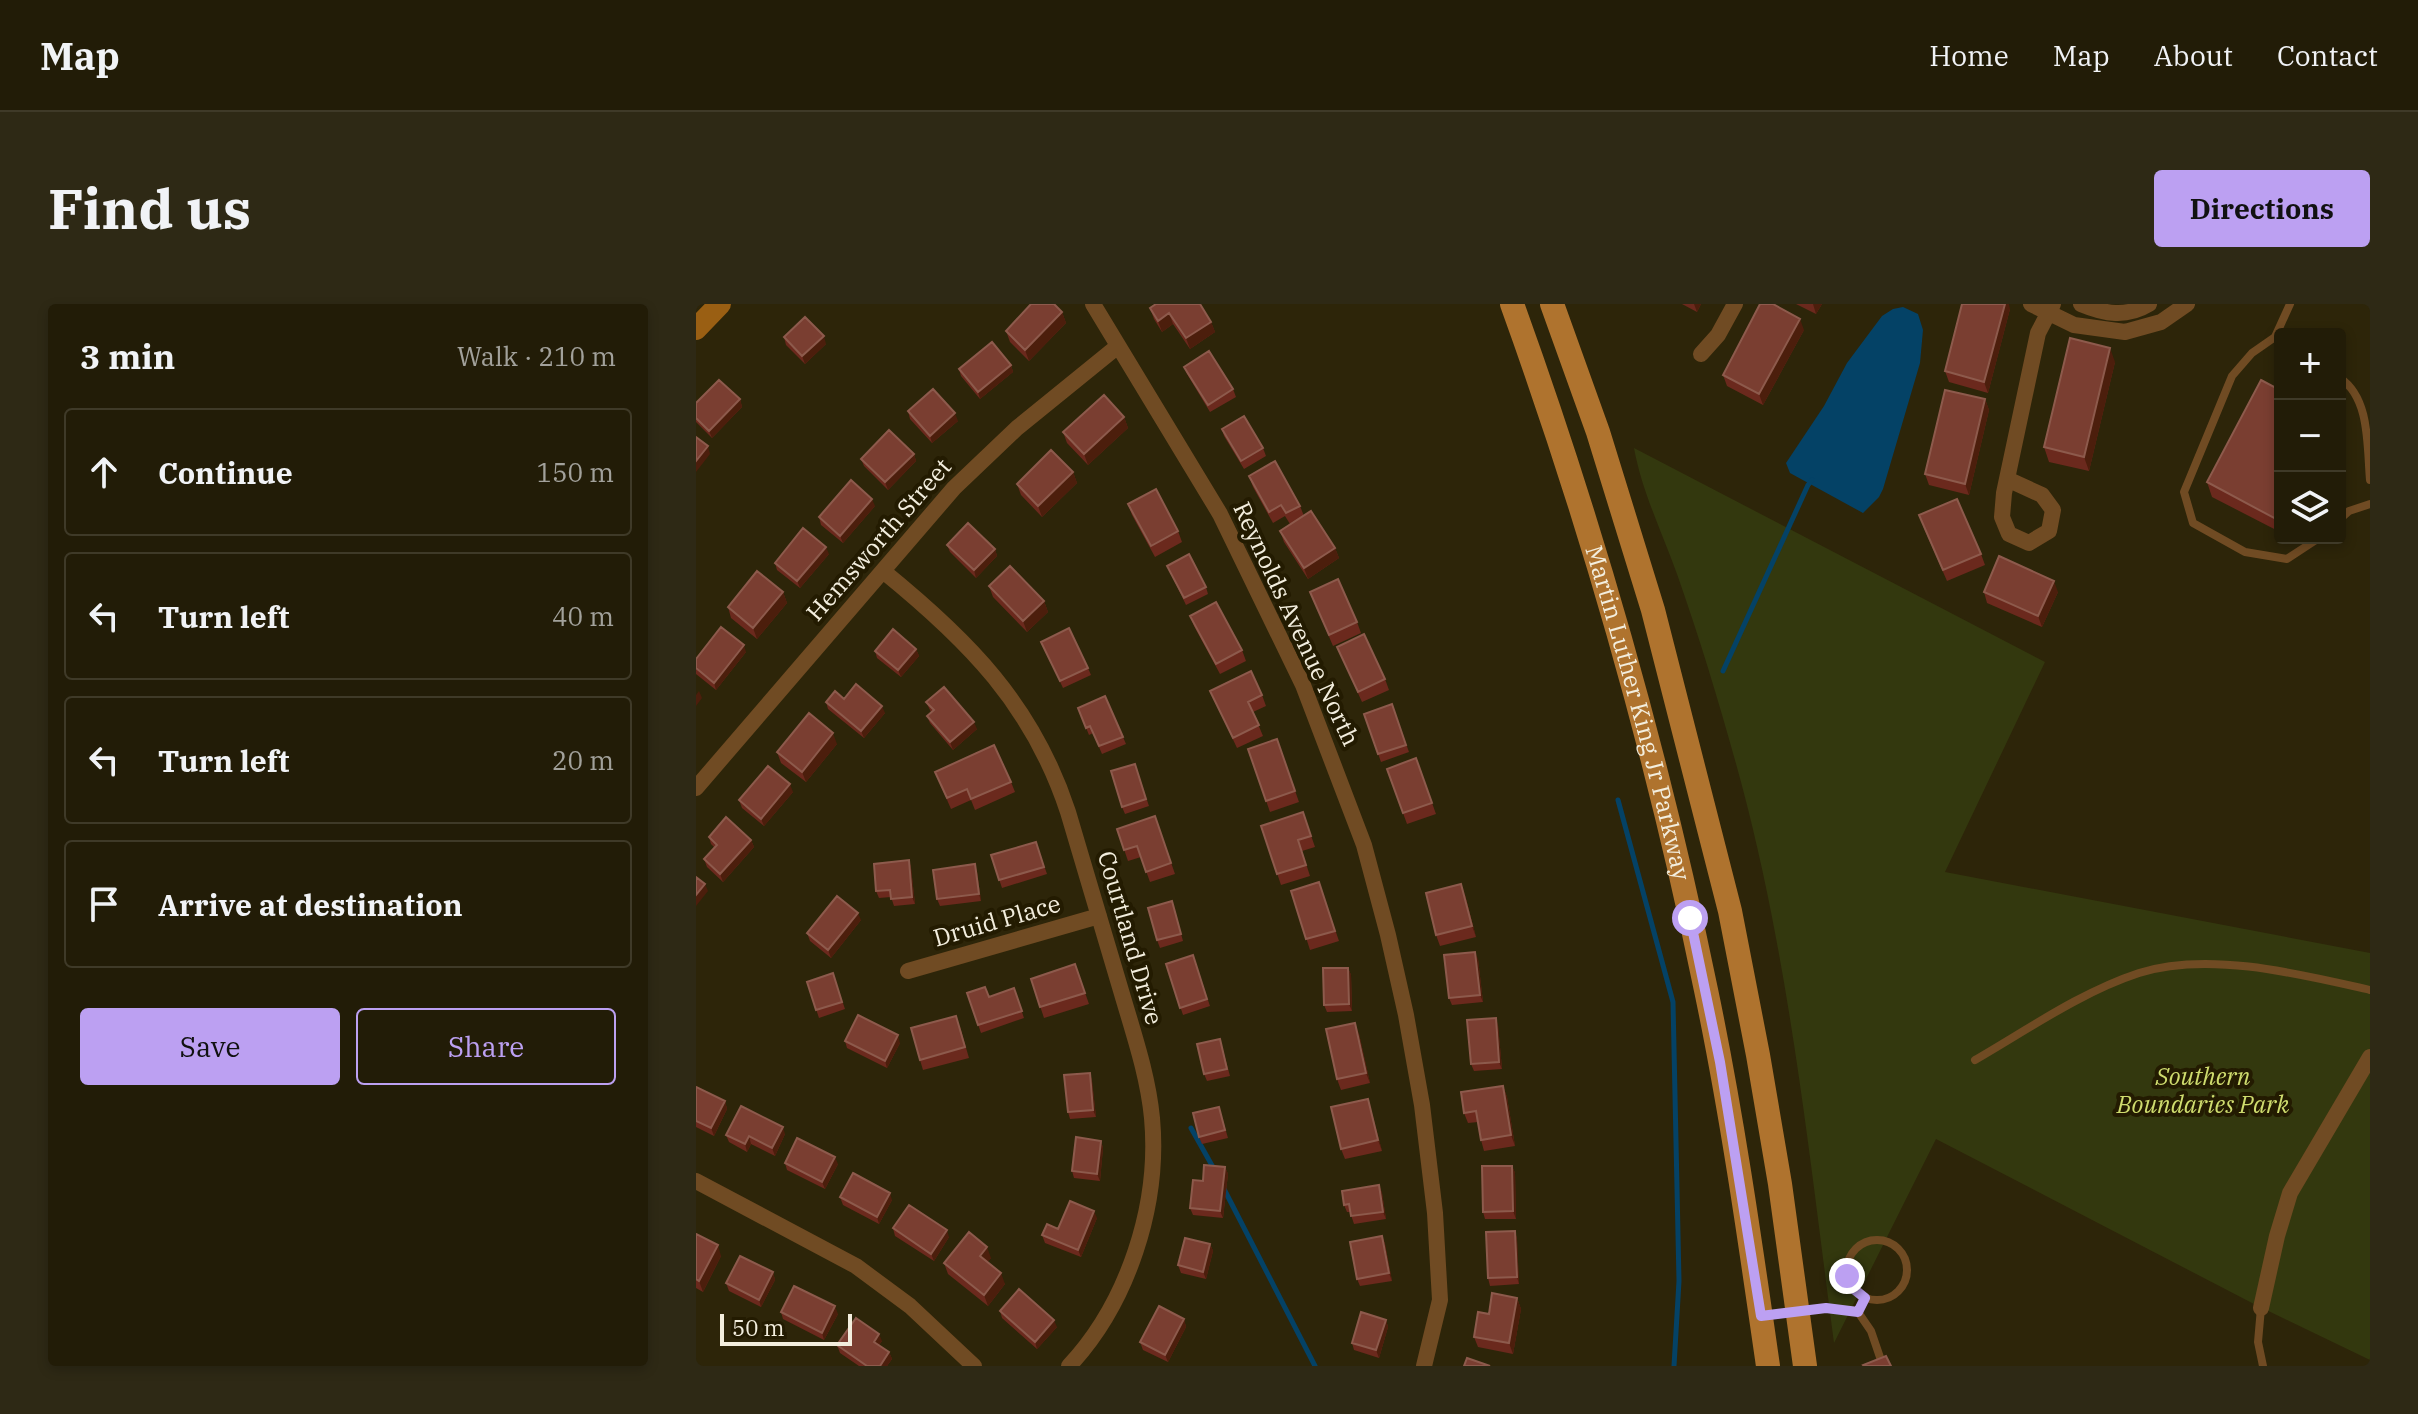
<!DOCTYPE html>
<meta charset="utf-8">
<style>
body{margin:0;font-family:"IBM Plex Serif",serif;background:#2e2915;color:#f1f3f6}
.controls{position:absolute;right:24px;top:24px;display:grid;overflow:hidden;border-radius:8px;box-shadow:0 4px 12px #0003}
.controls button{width:72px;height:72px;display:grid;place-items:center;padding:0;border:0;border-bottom:2px solid #3f3a28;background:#221c07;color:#f1f3f6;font:40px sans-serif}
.scale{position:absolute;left:24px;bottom:20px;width:132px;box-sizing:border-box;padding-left:8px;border:4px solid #f3eede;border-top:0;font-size:22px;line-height:28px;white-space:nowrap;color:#f3eede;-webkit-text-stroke:6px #231b01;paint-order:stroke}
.stop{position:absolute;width:24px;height:24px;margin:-18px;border:6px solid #bca0f2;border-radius:50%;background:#fff}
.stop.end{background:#bca0f2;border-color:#fff;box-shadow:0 2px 8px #0008}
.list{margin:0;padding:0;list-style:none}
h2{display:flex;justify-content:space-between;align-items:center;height:104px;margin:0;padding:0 32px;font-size:34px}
h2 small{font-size:26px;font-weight:400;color:#a2a19b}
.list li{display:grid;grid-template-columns:52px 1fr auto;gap:24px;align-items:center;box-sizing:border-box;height:128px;margin:0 16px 16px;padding:0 16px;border:2px solid #3f3a28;border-radius:8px}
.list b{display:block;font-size:30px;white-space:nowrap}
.list em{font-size:26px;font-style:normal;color:#a2a19b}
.actions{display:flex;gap:16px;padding:24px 32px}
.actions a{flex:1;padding:18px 0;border:2px solid #bca0f2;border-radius:8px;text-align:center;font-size:28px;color:#bca0f2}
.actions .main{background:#bca0f2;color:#111}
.icon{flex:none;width:44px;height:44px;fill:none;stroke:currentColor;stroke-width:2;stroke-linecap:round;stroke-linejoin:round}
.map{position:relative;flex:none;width:1674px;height:1062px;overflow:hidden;border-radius:8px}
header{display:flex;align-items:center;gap:48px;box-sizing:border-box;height:112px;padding:0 40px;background:#221c07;border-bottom:2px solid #3f3a28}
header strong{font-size:38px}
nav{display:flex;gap:44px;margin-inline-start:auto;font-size:28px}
.intro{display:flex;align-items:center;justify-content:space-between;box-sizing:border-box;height:192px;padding:0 48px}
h1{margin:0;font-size:56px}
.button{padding:20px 36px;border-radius:8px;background:#bca0f2;color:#111;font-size:28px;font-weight:700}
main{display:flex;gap:48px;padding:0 48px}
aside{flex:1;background:#221c07;border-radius:8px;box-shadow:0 4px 12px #0003}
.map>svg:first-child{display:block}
.green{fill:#33380e}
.water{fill:#044266}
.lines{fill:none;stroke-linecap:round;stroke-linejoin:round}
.stream{stroke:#044266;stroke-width:5}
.lane{stroke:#704b23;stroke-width:8}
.street{stroke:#704b23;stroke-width:16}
.secondary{stroke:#9a5f13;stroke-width:22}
.primary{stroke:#af732e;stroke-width:24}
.wall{fill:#6b291d}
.shaded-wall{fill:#4c1e0c}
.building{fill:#7a3e31;stroke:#8d5a4c;stroke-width:2}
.route{stroke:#bca0f2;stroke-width:10}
.labels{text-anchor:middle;stroke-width:8;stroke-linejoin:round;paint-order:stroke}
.street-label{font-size:24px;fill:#f3eede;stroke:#231b01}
.park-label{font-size:24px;font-style:italic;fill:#cfdc6e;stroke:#231b01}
</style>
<header>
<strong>Map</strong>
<nav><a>Home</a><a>Map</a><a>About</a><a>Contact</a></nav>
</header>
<div class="intro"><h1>Find us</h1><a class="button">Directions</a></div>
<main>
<aside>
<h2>3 min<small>Walk · 210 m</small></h2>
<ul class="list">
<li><svg class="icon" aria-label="ahead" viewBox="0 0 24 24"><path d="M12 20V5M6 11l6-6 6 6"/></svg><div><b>Continue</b></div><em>150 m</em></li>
<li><svg class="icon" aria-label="left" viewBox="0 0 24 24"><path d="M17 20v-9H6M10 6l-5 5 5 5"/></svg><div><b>Turn left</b></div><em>40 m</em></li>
<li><svg class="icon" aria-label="left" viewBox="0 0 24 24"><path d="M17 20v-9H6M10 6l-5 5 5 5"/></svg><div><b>Turn left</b></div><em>20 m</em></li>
<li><svg class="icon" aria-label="arrive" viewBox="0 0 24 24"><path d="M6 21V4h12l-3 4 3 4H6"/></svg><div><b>Arrive at destination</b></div></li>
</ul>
<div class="actions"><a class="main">Save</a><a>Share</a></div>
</aside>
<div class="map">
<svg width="1674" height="1062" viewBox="0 0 1674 1062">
<rect width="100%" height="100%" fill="#2d2509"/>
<!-- green -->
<path class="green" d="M938,144L1349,358L1249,568L1674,649V1056L1558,1000L1240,835L1138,1039C1113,851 1094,661 1045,478C1026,408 1005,338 981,270C966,228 946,188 938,144Z"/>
<!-- water -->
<path class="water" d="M1207,3L1222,10L1227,26L1224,59L1187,185L1183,193L1167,209L1094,169L1090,159L1128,102L1151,59L1186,12L1197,5Z"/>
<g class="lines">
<!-- stream -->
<path class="stream" d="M1027,367L1112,181L1116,176
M922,496L977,698L983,977L978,1062
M495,824L518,865
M528,885L619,1062"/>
<!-- lane -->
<path class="lane" d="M1594,0L1579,33L1556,49L1536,72L1488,188L1497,219L1549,248L1591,255L1623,234
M1644,74C1674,94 1671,141 1674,176
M1644,215L1653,207L1674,200
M1279,756C1331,726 1385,688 1443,669C1512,647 1604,670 1674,686
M1151 966a30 30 0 1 1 60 0a30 30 0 1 1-60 0Z
M1565,1004L1562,1038L1567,1062
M1069,1012L1130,1004L1162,1008L1175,1027L1187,1062"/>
<!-- street -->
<path class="street" d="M397,0L524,210L607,381L668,541L692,631L710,711L726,801L739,909L744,996L728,1062
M1335,0L1378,21L1429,28L1465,18L1491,0
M1385,0C1409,10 1430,14 1453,0
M1005,50L1022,31L1039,0
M1311,175L1346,191L1357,206L1353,227L1333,239L1313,230L1306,213L1308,189L1342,29L1357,0
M187,267C272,336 337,401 372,508C390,569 408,629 426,690C438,731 452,772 456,814C464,901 432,999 373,1062
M0,484L258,184L321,124L422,42
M212,667L403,612
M0,877L160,962L214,1002L278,1062
M1565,1004L1581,932L1594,889L1674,753"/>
<!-- secondary -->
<path class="secondary" d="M0,25L24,0"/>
<!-- primary -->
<g class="primary">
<path id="s1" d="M816,0C897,224 962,453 1010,686C1036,810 1054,937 1072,1062"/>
<path d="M856,0L902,128L957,306L1034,607L1062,751L1084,880L1109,1062"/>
</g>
</g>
<!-- wall -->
<path class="wall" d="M986,0H1005L1001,8Z
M1100,0H1126L1120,10Z
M454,4L515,18L519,28L494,45L477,20L466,28L458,15Z
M1314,5L1292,89L1253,78L1249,67Z
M366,8L370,19L333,57L314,38L310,27Z
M1108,26L1067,101L1031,82L1027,71Z
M88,33L130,40L109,60L90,41Z
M1419,58L1393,167L1353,158L1348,143Z
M315,61L317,68L284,95L265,72L263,65Z
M488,63L537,85L540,93L514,108L491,70Z
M1584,86V228L1516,193L1511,178Z
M44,95L46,103L16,134L0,118V99Z
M1289,95L1293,106L1273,191L1233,181L1229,170Z
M212,107L262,117L236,139L214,115Z
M428,113L432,124L392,161L371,139L367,128Z
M526,125L567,144L570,152L548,165L528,132Z
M218,150L220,157L192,186L168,162L165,155Z
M377,168L381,179L346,213L325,191L321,180Z
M553,172L604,202L608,212L639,244L643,254L612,275L588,238L584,227L594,220L589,212L577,219L557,183Z
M432,200L482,227L486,238L459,253L436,211Z
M179,202L147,239L125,221L123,213Z
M1227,222L1285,250L1289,261L1251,277Z
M251,241L299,245L301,252L280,274L254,248Z
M133,250L104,284L81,266L79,259Z
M471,262L510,283L512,290L490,301Z
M293,282L348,297L352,308L331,328L297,293Z
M87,288L91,299L61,335L35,314L32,303Z
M614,288L661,318L665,329L637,342Z
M1288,288H1362L1346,323L1291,299Z
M494,312L546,346L550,357L524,370L498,322Z
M345,338L392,364L395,371L367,384Z
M641,343L689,375L693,386L666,398Z
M220,345L223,352L205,373L181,354L179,347Z
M50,348L20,386L0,370V355Z
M514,387L566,391L570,402L557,408L567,432L541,444Z
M148,395L189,409L168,434L132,405L130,398Z
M230,398L281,425L257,446L234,419L231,412L235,408Z
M696,400L713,448L685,458L668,410Z
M382,404L427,433L430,440L406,450L397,429L393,431Z
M581,435L603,498L574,508L552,445Z
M141,440L110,478L85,459L81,448Z
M720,454L740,510L711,520L691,465Z
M439,460L453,502L429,510L426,503Z
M239,468L315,478L319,488L279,506L275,496L255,505Z
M97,488L68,522L46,504L43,496Z
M607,508L619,543L606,547L614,572L585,581L565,522Z
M459,512L479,570L454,578L445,553L432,557L421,525Z
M13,533L55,536L58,543L27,578L11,563L8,555L19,544L15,540Z
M340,538L351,570L306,584L295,551Z
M213,556L215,564L219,600L198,602L195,593L183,594L180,587Z
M281,568L285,597L244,602L241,595Z
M623,578L643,637L614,646L595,587Z
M769,591L780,633L744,642L740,631Z
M478,604L487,637L464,644L461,636Z
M165,616L135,654L114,637L111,629Z
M497,651L514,702L487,711L470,660Z
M782,655L787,698L756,701L753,694Z
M379,660L393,700L348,714L335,675Z
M652,664L655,671L656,707L631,708L628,701Z
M137,669L149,705L123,714L111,678Z
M318,684L328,714L285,729L271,689L293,693Z
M802,721L806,765L778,767L775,760Z
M264,723L273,754L227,766L224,756Z
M663,730L674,779L645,786L641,775Z
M524,735L534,772L511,777L508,770Z
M149,737L204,739L191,764L151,744Z
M394,769L396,777L400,813L374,815L372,808Z
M807,782L811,793L819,842L788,847L785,836L782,818L772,819L768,809Z
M0,783L29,797L31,805L18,832L0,823Z
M672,795L686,847L649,855L645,845Z
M523,803L532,834L506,840L503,833Z
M89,830L79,852L55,840L51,848L33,838L30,831Z
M405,837L407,844L404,877L378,874L376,867Z
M89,859L142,860L129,885L91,866Z
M816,862L819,869L820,915H789L787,908Z
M529,863L532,870L527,914L497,911L494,904L507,877Z
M683,881L686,889L690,915L658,920L654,908H651L648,901Z
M144,893L196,896L183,920L147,901Z
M401,914L385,953L349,939L346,931L362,925Z
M197,924L253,933L238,957L199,932Z
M819,927L821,935L823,980L794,982L792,974Z
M0,930L25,952L7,988L0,984Z
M686,932L689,940L696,977L664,982L661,975Z
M514,940L517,947L510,975L485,969L482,961Z
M295,954L291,958L309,980L292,1002L252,970L248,959Z
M77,968L79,976L65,1003L33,987L30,979Z
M821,994L825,1005L817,1050L782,1043L778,1033L793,1010Z
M304,1007L361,1023L341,1045L306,1014Z
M85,1008L142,1010L128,1036L87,1015Z
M488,1015L490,1023L472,1058L447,1046L444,1038Z
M690,1016L692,1023L683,1054L658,1046L656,1039Z
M186,1037L183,1041L193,1048L196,1055L191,1062H163L144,1049L141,1041Z"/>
<!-- shaded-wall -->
<path class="shaded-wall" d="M998,0H1005L1001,8Z
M1117,0H1126L1120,10Z
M1309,0H1313L1314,5L1292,89L1288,78Z
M366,8L370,19L333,57L329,46Z
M473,9L477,20L466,28L462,17Z
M1104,15L1108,26L1067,101L1063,90Z
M515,18L519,28L494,45L490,34Z
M128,32L130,40L109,60L106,52Z
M1414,44L1419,58L1393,167L1388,153Z
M315,61L317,68L284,95L282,88Z
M44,95L46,103L16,134L13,127Z
M1289,95L1293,106L1273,191L1269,180Z
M259,109L262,117L236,139L234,132Z
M428,113L432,124L392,161L388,150Z
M12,142L14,150L0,168V157Z
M218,150L220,157L192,186L189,178Z
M377,168L381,179L346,213L342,202Z
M176,195L179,202L147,239L144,232Z
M1584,208V225L1580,215Z
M130,243L133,250L104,284L101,277Z
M639,244L643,254L612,275L608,264Z
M299,245L301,252L280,274L278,266Z
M1358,277L1362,288L1346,323L1342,312Z
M87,288L91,299L61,335L57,324Z
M348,297L352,308L331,328L327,317Z
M48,341L50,348L20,386L18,379Z
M220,345L223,352L205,373L202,366Z
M3,387L6,394L0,402V391Z
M186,402L189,409L168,434L165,427Z
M278,418L281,425L257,446L254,438Z
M137,429L141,440L110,478L106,468Z
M94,480L97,488L68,522L65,515Z
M55,536L58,543L27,578L24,570Z
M213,556L215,564L219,600L216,593Z
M279,560L281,568L285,597L283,590Z
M9,580L12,587L0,602V591Z
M765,580L769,591L780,633L776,622Z
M162,609L165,616L135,654L132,646Z
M779,648L782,655L787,698L784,691Z
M652,664L655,671L656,707L653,700Z
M800,714L802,721L806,765L803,758Z
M659,719L663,730L674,779L670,769Z
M202,731L204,739L191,764L189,757Z
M394,769L396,777L400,813L397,806Z
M807,782L811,793L819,842L815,831Z
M672,795L675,805L686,847L682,836Z
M29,797L31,805L18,832L15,824Z
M87,823L89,830L79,852L76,844Z
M53,832L55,840L51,848L49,840Z
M405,837L407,844L404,877L401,870Z
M139,853L142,860L129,885L126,878Z
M816,862L819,869L820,915L817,907Z
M529,863L532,870L527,914L524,907Z
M683,881L686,889L690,915L687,908Z
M194,889L196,896L183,920L181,913Z
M398,907L401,914L385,953L382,946Z
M251,926L253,933L238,957L235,950Z
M819,927L821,935L823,980L821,973Z
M686,932L689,940L696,977L693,969Z
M514,940L517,947L510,975L507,968Z
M22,941L25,952L7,988L3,977Z
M291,943L295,954L288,963L284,952Z
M77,968L79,976L65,1003L63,996Z
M305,969L309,980L292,1002L288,991Z
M821,994L825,1005L817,1050L813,1039Z
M139,1002L142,1010L128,1036L126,1029Z
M488,1015L490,1023L472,1058L469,1051Z
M358,1016L361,1023L341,1045L339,1038Z
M690,1016L692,1023L683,1054L680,1046Z
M183,1030L186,1037L180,1045L178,1038Z
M193,1048L196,1055L191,1062H184Z"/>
<!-- building -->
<path class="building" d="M335,0H358L366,8L329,46L310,27Z
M460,0H504L515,18L490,34L473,9L462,17L454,4Z
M1064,0H1077L1104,15L1063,90L1027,71Z
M1266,0H1309L1288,78L1249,67Z
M109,13L128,32L106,52L88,33Z
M1374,34L1414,44L1388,153L1348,143Z
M296,38L315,61L282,88L263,65Z
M513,47L537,85L512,101L488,63Z
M23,76L44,95L13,127L0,114V99Z
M1565,76L1584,86V208L1580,215L1511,178Z
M237,85L259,109L234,132L212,107Z
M1249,86L1289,95L1269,180L1229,170Z
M408,91L428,113L388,150L367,128Z
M548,112L567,144L545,157L526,125Z
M193,126L218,150L189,178L165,155Z
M0,133L12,142L0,157Z
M355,146L377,168L342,202L321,180Z
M579,157L604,202L590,209L585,201L573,208L553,172Z
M155,176L176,195L144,232L123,213Z
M460,185L482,227L455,242L432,200Z
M1261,195L1285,250L1247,266L1223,211Z
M615,207L639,244L608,264L584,227Z
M272,219L299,245L278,266L251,241Z
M107,224L130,243L101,277L79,259Z
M493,250L510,283L488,294L471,262Z
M1303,252L1358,277L1342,312L1288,288Z
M314,262L348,297L327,317L293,282Z
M61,267L87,288L57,324L32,303Z
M642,275L661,318L633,331L614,288Z
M520,298L546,346L520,360L494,312Z
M25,323L48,341L18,379L0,364V355Z
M373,324L392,364L364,377L345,338Z
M197,325L220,345L202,366L179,347Z
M668,330L689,375L662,388L641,343Z
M555,367L566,391L552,398L563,421L537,434L514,387Z
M160,380L186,402L165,427L130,398L139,387L148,395Z
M248,383L278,418L254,438L231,412L238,406L230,398Z
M409,392L427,433L403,442L394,422L390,424L382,404Z
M696,400L710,441L682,450L668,410Z
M113,409L137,429L106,468L81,448Z
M581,435L599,487L570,497L552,445Z
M298,441L315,478L275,495L271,485L251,494L239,468Z
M720,454L736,499L707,509L691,465Z
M439,460L450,495L426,503L415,467Z
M72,462L94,480L65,515L43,496Z
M607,508L615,532L602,536L610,561L581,570L565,522Z
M459,512L475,559L450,568L441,542L428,546L421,525Z
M30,513L55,536L24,570L8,555L21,541L13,533Z
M340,538L348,563L303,576L295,551Z
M213,556L216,593L195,595L194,586L180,587L178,560Z
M279,560L283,590L241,595L237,566Z
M0,573L9,580L0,591Z
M623,578L639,627L610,635L595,587Z
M765,580L776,622L740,631L730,589Z
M141,592L162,609L132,646L111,629Z
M476,597L485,630L461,636L452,604Z
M779,648L784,691L753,694L748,651Z
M497,651L511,695L484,704L470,660Z
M379,660L389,689L344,703L335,675Z
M627,664H652L653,700L628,701Z
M137,669L146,698L120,706L111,678Z
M289,683L293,693L318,684L326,707L282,721L271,689Z
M162,711L202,731L189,757L149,737Z
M260,712L269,743L224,756L215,724Z
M800,714L803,758L775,760L771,716Z
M659,719L670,769L641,775L630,725Z
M524,735L531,765L508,770L501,740Z
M394,769L397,806L372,808L368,771Z
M807,782L815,831L785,836L780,807L768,809L765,788Z
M0,783L29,797L15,824L0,817Z
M672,795L682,836L645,845L635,803Z
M45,802L87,823L76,844L53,832L49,840L30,831Z
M523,803L529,826L503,833L497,809Z
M380,833L405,837L401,870L376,867Z
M101,834L139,853L126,878L89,859Z
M508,861L529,863L524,907L494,904L497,876L507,877Z
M786,862H816L817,907L787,908Z
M157,869L194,889L181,913L144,893Z
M683,881L687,908L655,912L653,900L648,901L646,887Z
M374,897L398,907L382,946L346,931L351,920L362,925Z
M213,901L251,926L235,950L197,924Z
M819,927L821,973L792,974L790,928Z
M273,928L291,943L284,952L305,969L288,991L248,959Z
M0,930L22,941L3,977L0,975Z
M686,932L693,969L661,975L654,938Z
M489,934L514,940L507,968L482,961Z
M44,952L77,968L63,996L30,979Z
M98,982L139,1002L126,1029L85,1008Z
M323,985L358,1016L339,1038L304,1007Z
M796,989L821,994L813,1039L778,1033L782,1008L793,1010Z
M463,1002L488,1015L469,1051L444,1038Z
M665,1008L690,1016L680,1046L656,1039Z
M160,1014L183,1030L178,1038L193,1048L184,1062H171L141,1041Z
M1190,1052L1195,1062H1168L1167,1061Z
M771,1054L794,1062H768Z"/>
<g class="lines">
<!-- route -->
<path class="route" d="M994,614L1024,758L1065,1012L1130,1004L1162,1008L1169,994L1154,982L1151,972"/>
</g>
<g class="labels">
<!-- street labels -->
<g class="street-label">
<text transform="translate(183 236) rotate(-49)" y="8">Hemsworth Street</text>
<text transform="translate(600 320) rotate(65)" y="8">Reynolds Avenue North</text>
<text dy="8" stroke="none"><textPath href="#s1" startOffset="428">Martin Luther King Jr Parkway</textPath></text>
<text transform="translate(301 617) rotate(-16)" y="8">Druid Place</text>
<text transform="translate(434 634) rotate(74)" y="8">Courtland Drive</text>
</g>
<!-- park labels -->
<g class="park-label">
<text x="1507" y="781">Southern<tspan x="1507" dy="28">Boundaries Park</tspan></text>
</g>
</g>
</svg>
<div class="controls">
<button>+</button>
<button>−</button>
<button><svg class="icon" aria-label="layers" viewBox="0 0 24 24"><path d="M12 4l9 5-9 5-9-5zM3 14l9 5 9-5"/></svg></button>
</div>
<div class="scale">50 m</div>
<div class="stop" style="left:994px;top:614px"></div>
<div class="stop end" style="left:1151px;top:972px"></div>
</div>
</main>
